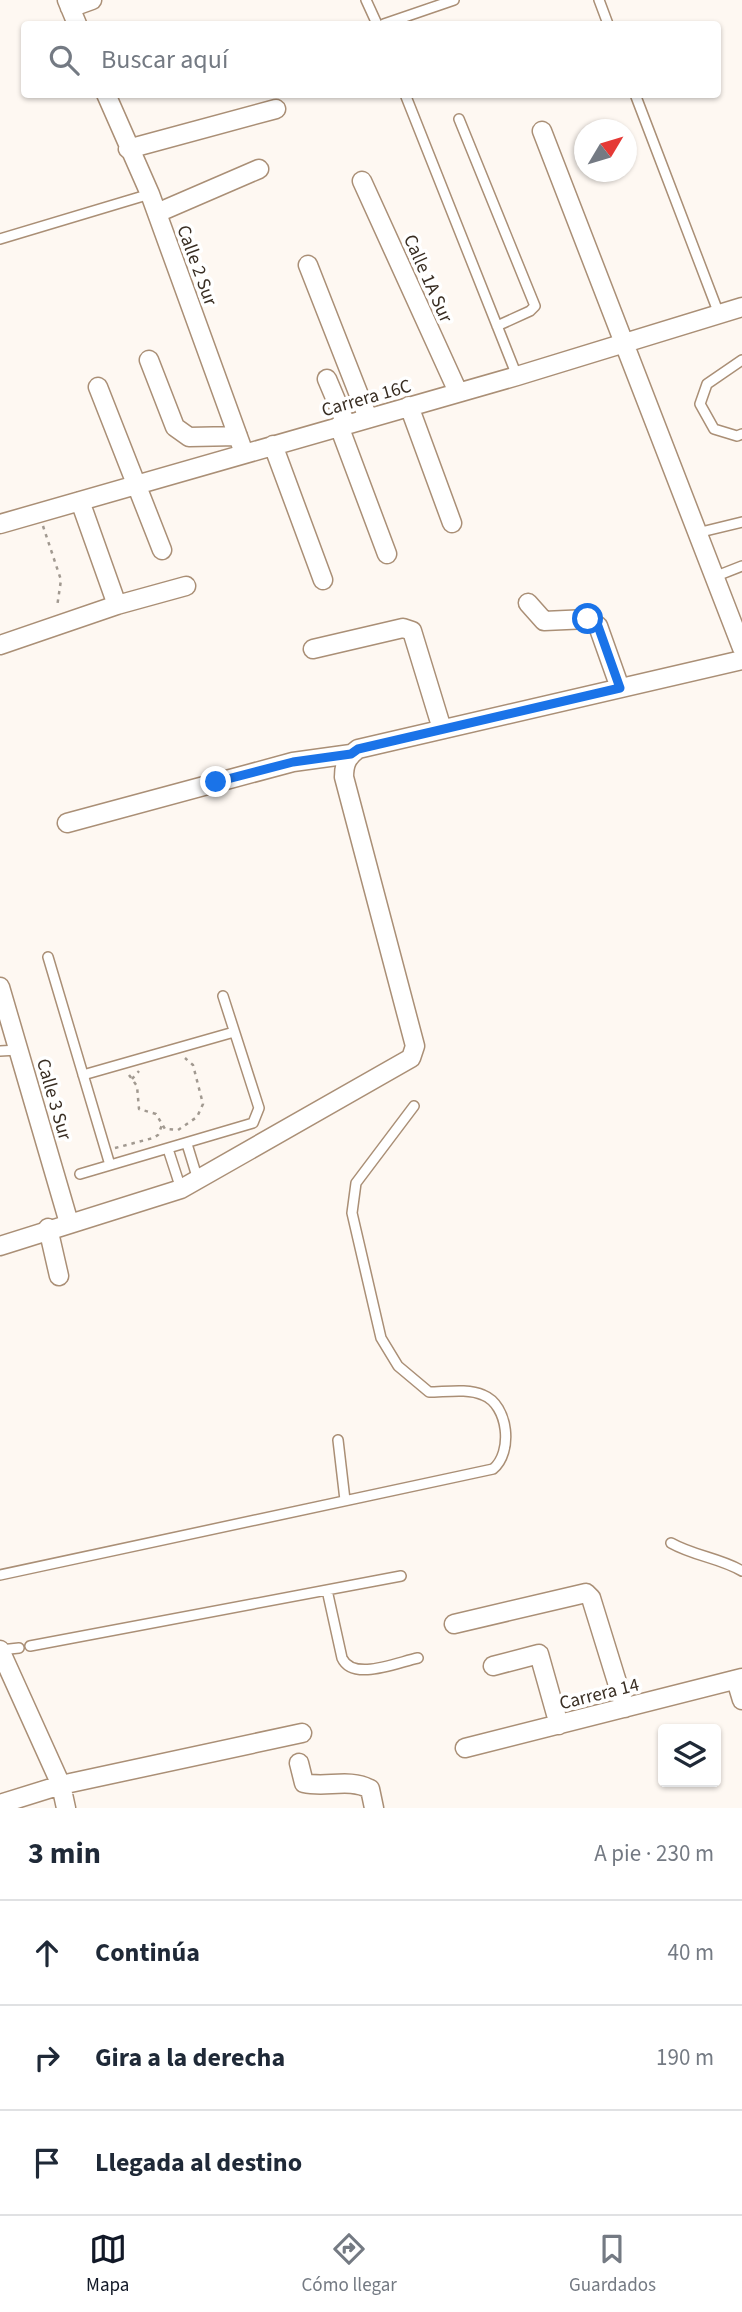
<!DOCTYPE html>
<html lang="es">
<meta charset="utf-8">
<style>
body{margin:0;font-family:"Source Sans 3",sans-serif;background:#f2f2f3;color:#1f2937}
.controls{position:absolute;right:21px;bottom:21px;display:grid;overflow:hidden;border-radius:7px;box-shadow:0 2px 5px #0004}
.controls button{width:63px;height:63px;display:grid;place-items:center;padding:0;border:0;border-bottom:2px solid #e0e1e3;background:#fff;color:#1f2937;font:35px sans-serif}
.compass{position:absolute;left:574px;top:119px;width:63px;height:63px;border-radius:50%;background:#fff;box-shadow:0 2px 5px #0004;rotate:52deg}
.stop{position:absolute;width:21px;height:21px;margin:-16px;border:5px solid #1a73e8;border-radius:50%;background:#fff}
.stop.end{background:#1a73e8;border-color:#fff;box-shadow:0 2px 7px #0008}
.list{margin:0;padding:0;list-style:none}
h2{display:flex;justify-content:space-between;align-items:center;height:91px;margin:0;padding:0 28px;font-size:30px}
h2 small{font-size:23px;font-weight:400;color:#747a83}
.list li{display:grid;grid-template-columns:46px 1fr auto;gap:21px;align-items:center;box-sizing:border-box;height:105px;padding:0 28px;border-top:2px solid #e0e1e3}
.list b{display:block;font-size:26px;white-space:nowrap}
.list em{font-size:23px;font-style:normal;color:#747a83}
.icon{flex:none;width:38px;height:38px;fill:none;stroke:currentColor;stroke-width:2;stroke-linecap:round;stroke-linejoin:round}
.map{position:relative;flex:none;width:742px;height:1808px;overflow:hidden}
.search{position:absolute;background:#fff;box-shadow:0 2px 5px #0004;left:21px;right:21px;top:21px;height:77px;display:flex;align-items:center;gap:18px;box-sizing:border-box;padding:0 24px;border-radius:7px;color:#747a83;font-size:26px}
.sheet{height:406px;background:#fff}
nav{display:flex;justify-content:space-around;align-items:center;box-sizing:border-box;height:98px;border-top:2px solid #e0e1e3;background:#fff;font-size:19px;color:#747a83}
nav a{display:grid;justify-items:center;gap:4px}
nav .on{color:#111827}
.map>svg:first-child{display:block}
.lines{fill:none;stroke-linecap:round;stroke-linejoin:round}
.lane-casing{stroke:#aa8f76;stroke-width:12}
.street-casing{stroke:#aa8f76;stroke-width:21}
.path{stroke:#a19990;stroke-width:2.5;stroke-dasharray:3.5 5;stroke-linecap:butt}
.lane{stroke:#fff;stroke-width:9}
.street{stroke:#fff;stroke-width:18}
.route{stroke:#1a73e8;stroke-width:9}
.labels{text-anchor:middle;stroke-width:7;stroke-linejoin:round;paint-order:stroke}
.street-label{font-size:19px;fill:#382d22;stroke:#fff}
</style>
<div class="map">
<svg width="742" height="1808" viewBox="0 0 742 1808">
<rect width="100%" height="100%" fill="#fef8f2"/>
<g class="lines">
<defs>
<path id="lane" d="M366,0L377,24
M599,0L608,24
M384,24L454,0
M405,94L517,376
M635,94L719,314
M459,119L535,306L530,311L497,326
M0,239L150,194
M742,360L707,384L700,404L714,429L737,436L742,434
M697,533L742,522
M714,577L742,566
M48,957L110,1165
M0,1051L18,1050
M83,1075L234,1032
M187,1144L198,1180
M168,1149L181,1189
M80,1174L253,1123L259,1108L223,996
M338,1440L345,1500
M671,1543C694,1556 720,1558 742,1571
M0,1575L493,1469C513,1453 509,1405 483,1395C468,1388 445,1392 429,1392L398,1366L381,1338L352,1213L356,1183L414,1106
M327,1590L342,1658C353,1682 398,1662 418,1658
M30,1646L401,1576
M0,1650L19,1648"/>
<path id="street" d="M67,0L77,24
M70,8L92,0
M106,94L150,194L244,453
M542,131L742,648
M128,149L276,109
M362,181L458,392
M157,213L259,169
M308,265L368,418
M149,360L175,427L189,437L238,436
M327,379L346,424
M98,387L162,550
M409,406L452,523
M339,426L387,554
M273,445L323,580
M80,501L117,605
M0,524L517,376L742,307
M528,603L544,621L588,619L598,626L620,688
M0,645L117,605L186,586
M313,649L403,628L412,631L442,729
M67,823L293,762L351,754
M0,987L69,1223
M48,1228L59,1276
M0,1246L181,1189L411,1058L415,1046L344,777C344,764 347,757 358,749L742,660
M454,1624L586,1593L591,1598L625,1708
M0,1650L61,1785L66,1808
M493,1666L539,1654L559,1725
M736,1680L742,1700
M465,1748L742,1678
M299,1763L304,1783C326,1788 349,1778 370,1789L374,1808
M0,1804L61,1785L302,1733"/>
</defs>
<!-- lane casing -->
<use href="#lane" class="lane-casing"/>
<!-- street casing -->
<use href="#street" class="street-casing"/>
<!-- path -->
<path class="path" d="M43,526L61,580L57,607
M129,1075L137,1086L139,1109L156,1114L165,1129L178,1130L197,1117L203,1104L193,1065L185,1058
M132,1079L139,1071
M115,1148L153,1138L158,1135L162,1125"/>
<!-- lane -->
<use href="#lane" class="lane"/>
<!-- street -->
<use href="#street" class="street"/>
</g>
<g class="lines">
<!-- route -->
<path class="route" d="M216,782L293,762L351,754L358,749L620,688L598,626L588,619"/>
</g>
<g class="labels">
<!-- street labels -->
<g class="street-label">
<text transform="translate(198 265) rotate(70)" y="7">Calle 2 Sur</text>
<text transform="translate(429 278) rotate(66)" y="7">Calle 1A Sur</text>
<text transform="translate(366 397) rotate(-16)" y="7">Carrera 16C</text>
<text transform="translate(55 1099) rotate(74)" y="7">Calle 3 Sur</text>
<text transform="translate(599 1693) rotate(-14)" y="7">Carrera 14</text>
</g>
</g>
</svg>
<div class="controls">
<button><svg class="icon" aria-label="layers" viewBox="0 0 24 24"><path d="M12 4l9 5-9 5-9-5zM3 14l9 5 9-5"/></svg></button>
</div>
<svg class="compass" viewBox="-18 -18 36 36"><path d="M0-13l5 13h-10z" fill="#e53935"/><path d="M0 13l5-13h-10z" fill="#747a83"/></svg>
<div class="stop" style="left:588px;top:619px"></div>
<div class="stop end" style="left:216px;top:782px"></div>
<div class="search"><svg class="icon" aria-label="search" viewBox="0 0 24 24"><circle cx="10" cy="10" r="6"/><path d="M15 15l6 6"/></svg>Buscar aquí</div>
</div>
<section class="sheet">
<h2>3 min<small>A pie · 230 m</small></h2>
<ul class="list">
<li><svg class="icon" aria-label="ahead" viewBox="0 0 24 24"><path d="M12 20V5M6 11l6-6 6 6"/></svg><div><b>Continúa</b></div><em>40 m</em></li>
<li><svg class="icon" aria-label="right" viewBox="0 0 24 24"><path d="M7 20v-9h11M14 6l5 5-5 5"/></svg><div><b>Gira a la derecha</b></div><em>190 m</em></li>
<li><svg class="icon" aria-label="arrive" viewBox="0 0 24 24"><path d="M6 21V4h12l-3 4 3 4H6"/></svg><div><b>Llegada al destino</b></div></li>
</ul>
</section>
<nav>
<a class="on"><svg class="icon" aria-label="map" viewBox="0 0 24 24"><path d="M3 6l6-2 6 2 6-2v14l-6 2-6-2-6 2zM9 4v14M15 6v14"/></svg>Mapa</a>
<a><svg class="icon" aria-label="directions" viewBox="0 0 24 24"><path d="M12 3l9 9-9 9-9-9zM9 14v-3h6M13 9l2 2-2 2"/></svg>Cómo llegar</a>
<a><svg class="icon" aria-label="saved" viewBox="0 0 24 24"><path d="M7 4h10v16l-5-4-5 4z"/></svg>Guardados</a>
</nav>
